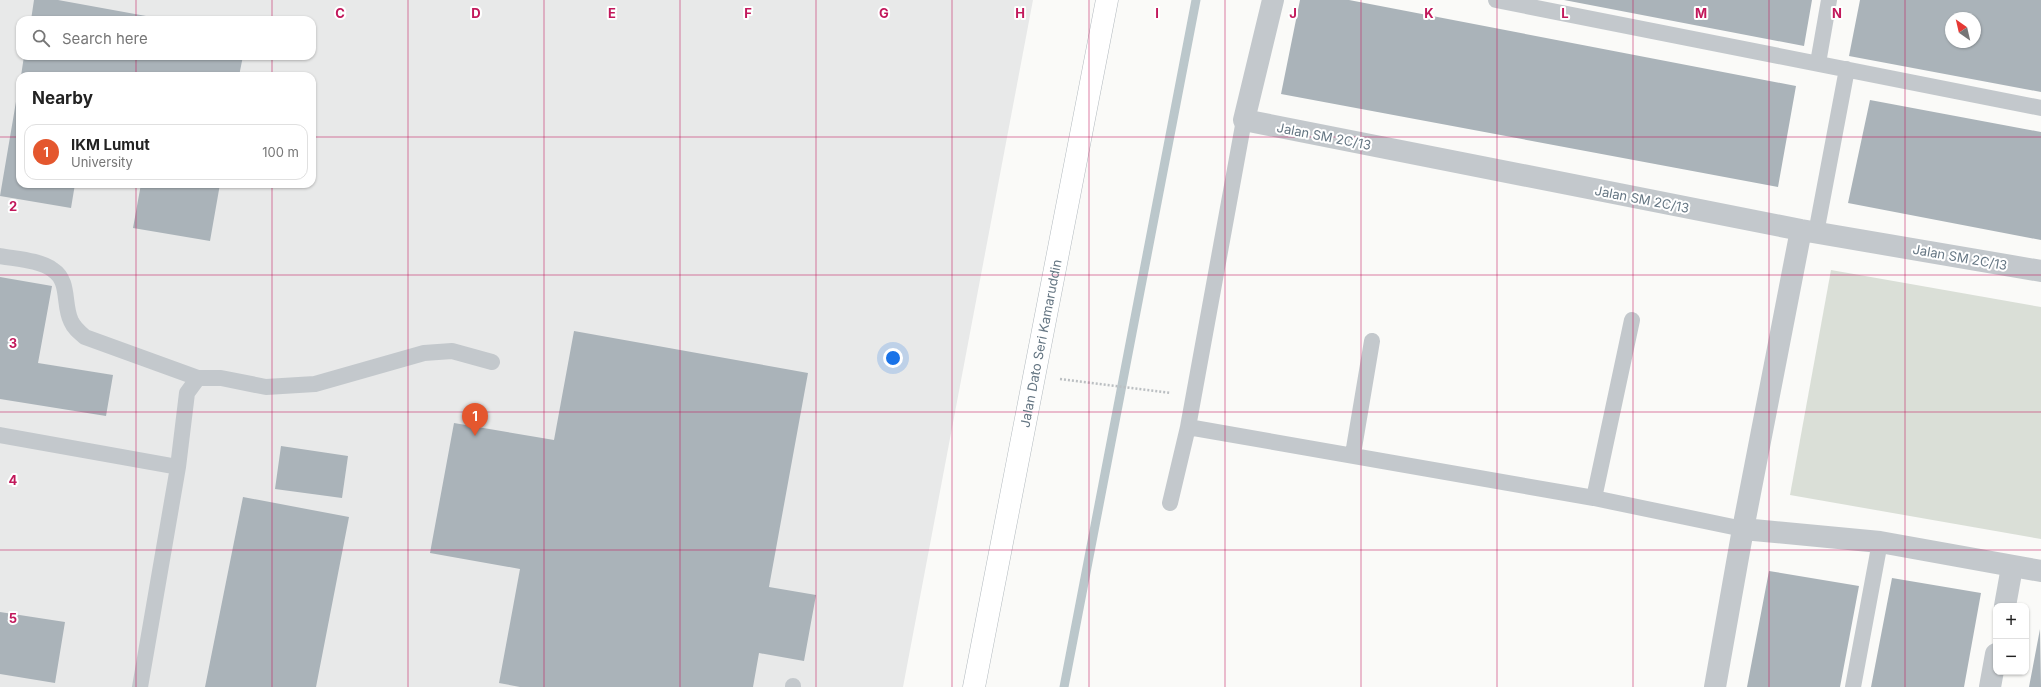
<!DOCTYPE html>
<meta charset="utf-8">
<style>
body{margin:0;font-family:Inter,sans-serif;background:#f2f2f2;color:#222}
.controls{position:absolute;right:12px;bottom:12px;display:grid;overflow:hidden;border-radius:8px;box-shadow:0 1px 3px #0004}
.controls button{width:36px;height:36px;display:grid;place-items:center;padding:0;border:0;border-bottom:1px solid #e0e0e0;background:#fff;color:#222;font:20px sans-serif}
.compass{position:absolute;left:1945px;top:12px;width:36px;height:36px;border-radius:50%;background:#fff;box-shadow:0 1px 3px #0004;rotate:326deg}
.you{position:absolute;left:893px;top:358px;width:14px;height:14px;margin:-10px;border:3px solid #fff;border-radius:50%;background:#1a73e8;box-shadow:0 0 0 6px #1a73e833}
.badge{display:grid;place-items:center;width:26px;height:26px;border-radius:50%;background:#e4572e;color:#fff;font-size:13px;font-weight:700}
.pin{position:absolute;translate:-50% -33px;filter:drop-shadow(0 1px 2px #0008)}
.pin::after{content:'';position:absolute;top:21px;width:14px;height:12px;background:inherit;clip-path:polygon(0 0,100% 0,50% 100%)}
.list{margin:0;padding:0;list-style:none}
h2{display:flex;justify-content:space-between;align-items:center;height:52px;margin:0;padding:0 16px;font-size:17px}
h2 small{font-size:13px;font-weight:400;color:#767676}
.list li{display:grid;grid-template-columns:26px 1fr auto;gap:12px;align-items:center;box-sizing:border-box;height:56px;margin:0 8px 8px;padding:0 8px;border:1px solid #e0e0e0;border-radius:12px}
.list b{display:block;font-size:15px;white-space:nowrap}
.list p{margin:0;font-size:13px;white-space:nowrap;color:#767676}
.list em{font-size:13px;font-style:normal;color:#767676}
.icon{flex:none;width:22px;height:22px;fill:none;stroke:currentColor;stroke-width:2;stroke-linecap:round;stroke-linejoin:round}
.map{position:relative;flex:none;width:2041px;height:687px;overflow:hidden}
.search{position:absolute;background:#fff;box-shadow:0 1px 3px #0004;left:16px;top:16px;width:300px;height:44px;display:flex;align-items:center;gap:10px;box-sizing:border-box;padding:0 14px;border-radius:12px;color:#767676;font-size:15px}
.panel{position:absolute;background:#fff;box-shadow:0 1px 3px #0004;left:16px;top:72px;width:300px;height:116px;border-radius:12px}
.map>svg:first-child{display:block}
.built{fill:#e8e9e9;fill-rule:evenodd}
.green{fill:#dadfd7}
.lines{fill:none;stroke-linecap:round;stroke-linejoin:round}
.stream{stroke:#bbc7cb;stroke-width:9}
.building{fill:#aab3b9;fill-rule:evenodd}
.secondary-casing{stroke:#b3babf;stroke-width:23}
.path{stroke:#bbbfc2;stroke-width:2.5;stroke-dasharray:2 2;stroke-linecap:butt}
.lane{stroke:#c3c8cc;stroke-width:16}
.street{stroke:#c3c8cc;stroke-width:22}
.secondary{stroke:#fff;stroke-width:22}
.grid{fill:none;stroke:#c2185b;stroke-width:1;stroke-opacity:0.55}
.labels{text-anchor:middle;stroke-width:4;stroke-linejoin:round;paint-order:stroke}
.street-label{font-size:13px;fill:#657683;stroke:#fff}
.grid-label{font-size:13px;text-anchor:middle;font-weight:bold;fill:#c2185b;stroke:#fff;stroke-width:4;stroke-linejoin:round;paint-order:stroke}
</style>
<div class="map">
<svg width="2041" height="687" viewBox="0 0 2041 687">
<rect width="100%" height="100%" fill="#fafaf8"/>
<!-- built -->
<path class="built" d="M0,0H1033L903,687H0ZM20,20H312V56H20ZM20,76H312V184H20Z"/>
<!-- green -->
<path class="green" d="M1831,270L2041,307V539L1790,495Z"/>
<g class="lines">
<!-- stream -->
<path class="stream" d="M1064,687L1196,0"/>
</g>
<!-- building -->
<path class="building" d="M34,0H58L168,20H31Z
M1300,0H1349L1796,86L1778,187L1281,94Z
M1564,0H1812L1804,46Z
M1860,0H2041V92L1849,56ZM1951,18H1975V42H1951Z
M24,56H243L239,76H21Z
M19,84L20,184H75L71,208L0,196Z
M1870,100L2041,132V240L1848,203Z
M141,184H220L210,241L133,228Z
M0,277L52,286L38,363L113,375L106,416L0,399Z
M574,331L808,373L769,587L816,595L804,661L759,653L753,687H520L499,683L520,569L430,553L454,423L554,440Z
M281,446L348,456L342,498L275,489Z
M243,497L349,517L316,687H205Z
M1769,571L1859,586L1840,687H1747Z
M1892,578L1981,593L1964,687H1871Z
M0,612L65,622L55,683L0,674Z
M2040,629L2041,687H2029Z"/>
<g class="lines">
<defs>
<g id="secondary">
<path id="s1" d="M974,687L1107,0"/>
</g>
</defs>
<!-- secondary casing -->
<use href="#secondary" class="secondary-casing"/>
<!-- path -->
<path class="path" d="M1060,379L1171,393"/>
<!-- lane -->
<path class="lane" d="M1496,0L2041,108
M1818,63L1829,0
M1816,233L1847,69
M0,256C16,259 40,260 53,270C70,281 63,305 71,321C74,328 79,332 85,337L198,378
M1188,427L1594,498L1743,529
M0,435L178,467
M1353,454L1372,341
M1594,498L1632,320
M1170,503L1188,427L1244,120
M140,687L178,467L187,393L198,378H221L266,387L315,384L424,353L452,351L492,362
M793,687V686
M1853,687L1880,542"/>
<!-- street -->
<path class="street" d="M1273,0L1244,120L1801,230L2041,271
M1743,529L1880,542L2041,571
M2005,606L2012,567
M1715,687L1743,529L1801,230
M1990,687L1996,654"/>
<!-- secondary -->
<use href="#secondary" class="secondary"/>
</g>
<!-- grid -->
<path class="grid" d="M136,0V20M272,0V20M408,0V687M544,0V687M680,0V687M816,0V687M952,0V687M1089,0V687M1225,0V687M1361,0V687M1497,0V687M1633,0V687M1769,0V687M1905,0V687M136,56V76M272,56V76M0,137H20M312,137H2041M136,184V687M272,184V687M0,275H2041M0,412H2041M0,550H2041"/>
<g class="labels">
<!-- street labels -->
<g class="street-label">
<text transform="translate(1324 136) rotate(11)" y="5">Jalan SM 2C/13</text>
<text transform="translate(1642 199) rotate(11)" y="5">Jalan SM 2C/13</text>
<text transform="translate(1960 257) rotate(10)" y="5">Jalan SM 2C/13</text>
<text dy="5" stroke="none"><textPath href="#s1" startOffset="350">Jalan Dato Seri Kamaruddin</textPath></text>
</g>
</g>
<g class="grid-label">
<text x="340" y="18">C</text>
<text x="476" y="18">D</text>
<text x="612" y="18">E</text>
<text x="748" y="18">F</text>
<text x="884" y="18">G</text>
<text x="1020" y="18">H</text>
<text x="1157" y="18">I</text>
<text x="1293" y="18">J</text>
<text x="1429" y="18">K</text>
<text x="1565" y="18">L</text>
<text x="1701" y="18">M</text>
<text x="1837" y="18">N</text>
<text x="13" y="211">2</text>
<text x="13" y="348">3</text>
<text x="13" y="485">4</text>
<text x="13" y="623">5</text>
</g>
</svg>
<div class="controls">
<button>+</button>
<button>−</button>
</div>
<svg class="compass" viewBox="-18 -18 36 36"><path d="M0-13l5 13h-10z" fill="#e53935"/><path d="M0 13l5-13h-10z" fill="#767676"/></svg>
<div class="you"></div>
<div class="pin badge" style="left:475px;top:436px">1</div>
<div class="search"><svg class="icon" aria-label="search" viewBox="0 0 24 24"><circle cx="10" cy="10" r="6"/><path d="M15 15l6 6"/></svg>Search here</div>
<section class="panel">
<h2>Nearby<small></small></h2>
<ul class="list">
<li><span class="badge">1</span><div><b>IKM Lumut</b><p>University</p></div><em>100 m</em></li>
</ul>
</section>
</div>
